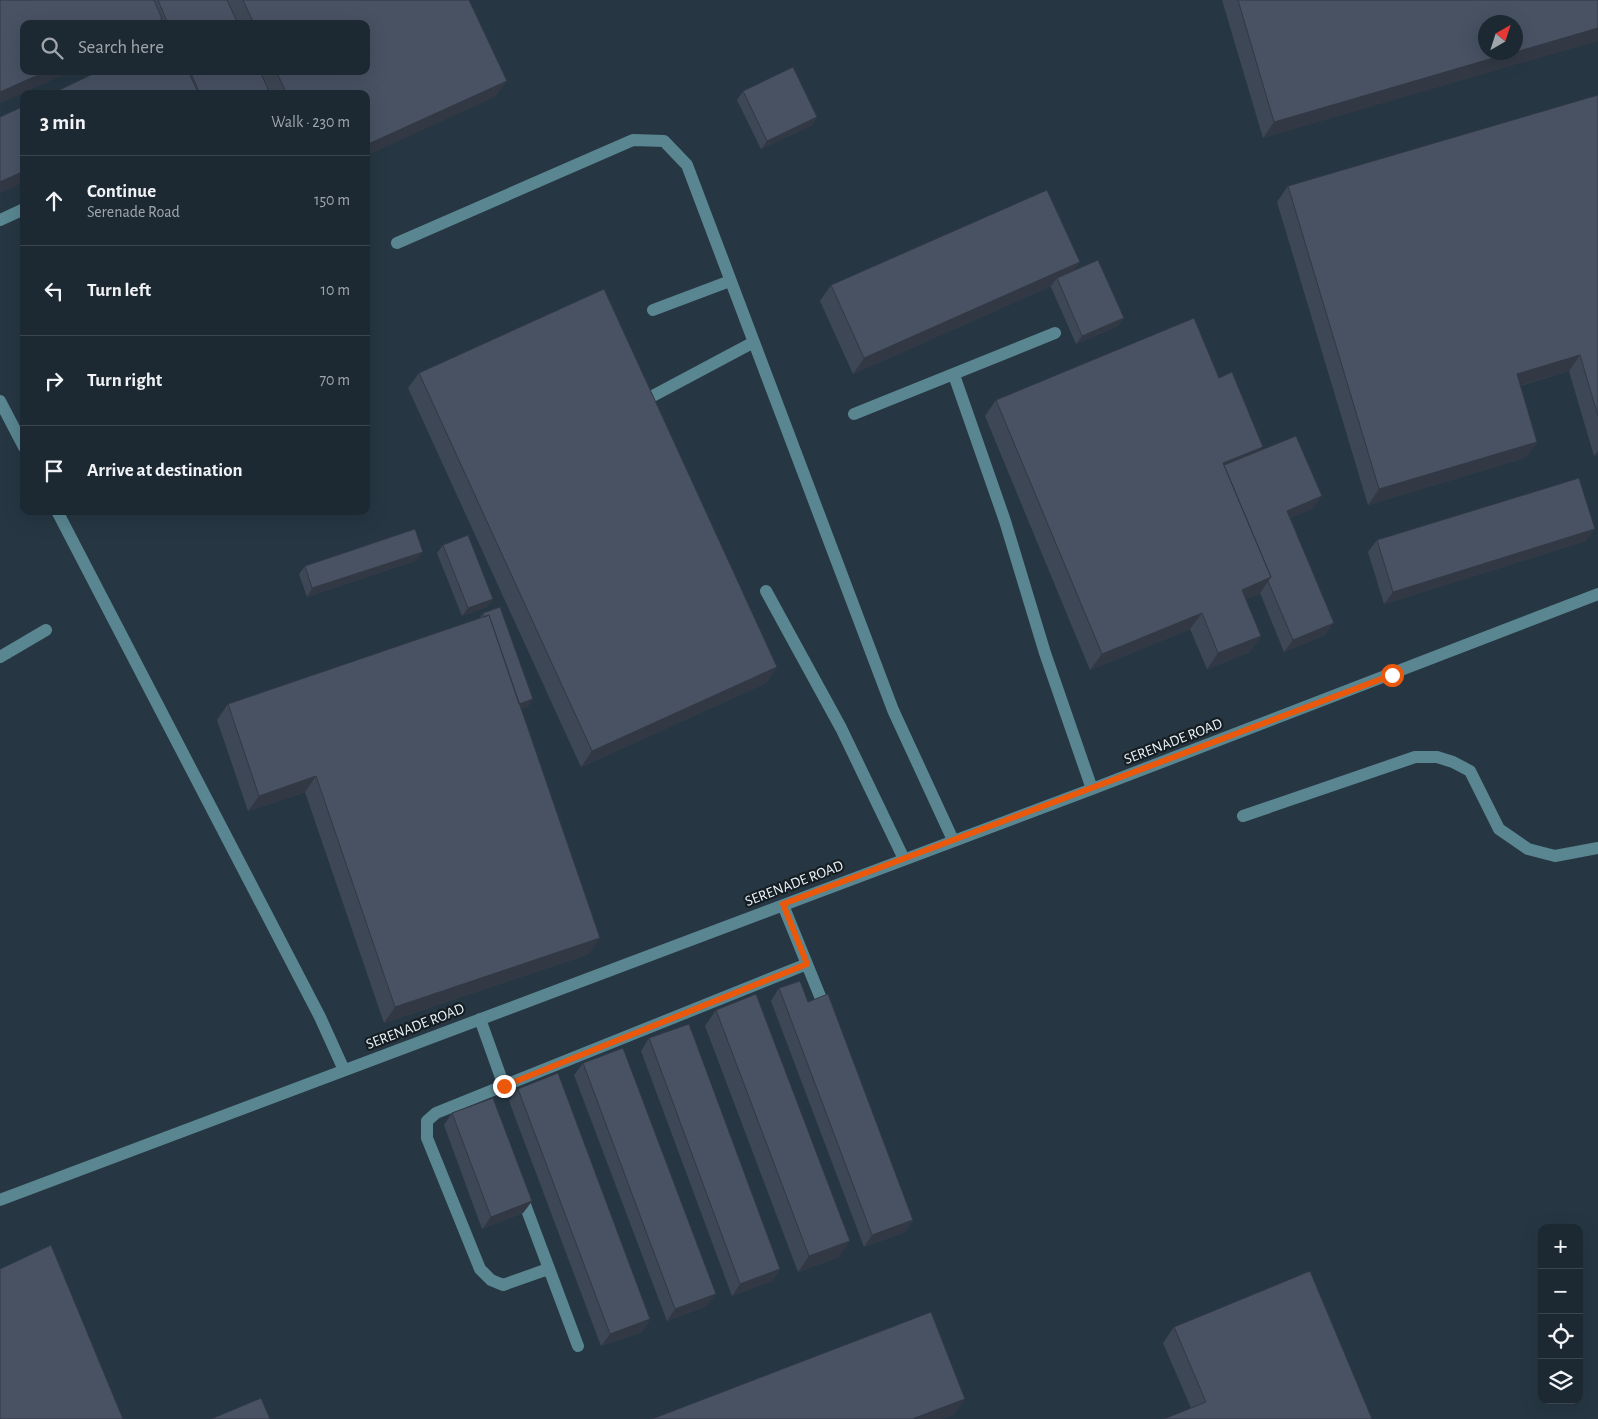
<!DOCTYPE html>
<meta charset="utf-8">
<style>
body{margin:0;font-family:"Alegreya Sans",sans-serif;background:#25313a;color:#f1f3f6}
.controls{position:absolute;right:15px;bottom:15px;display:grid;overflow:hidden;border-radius:10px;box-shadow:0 5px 20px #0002}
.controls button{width:45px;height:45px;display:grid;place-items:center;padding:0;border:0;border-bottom:1px solid #3a454d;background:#1c2932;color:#f1f3f6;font:25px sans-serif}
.compass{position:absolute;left:1478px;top:15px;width:45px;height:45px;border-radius:50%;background:#1c2932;box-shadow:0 5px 20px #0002;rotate:39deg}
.stop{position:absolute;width:15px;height:15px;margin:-11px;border:4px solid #ea580c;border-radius:50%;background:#fff}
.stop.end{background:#ea580c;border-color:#fff;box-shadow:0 1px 5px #0008}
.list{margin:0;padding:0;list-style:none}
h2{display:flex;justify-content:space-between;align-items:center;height:65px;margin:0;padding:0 20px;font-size:21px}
h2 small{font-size:16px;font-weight:400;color:#a0a6ac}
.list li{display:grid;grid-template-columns:32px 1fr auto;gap:15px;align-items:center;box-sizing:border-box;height:90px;padding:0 20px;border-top:1px solid #3a454d}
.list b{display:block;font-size:19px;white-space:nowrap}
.list p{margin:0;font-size:16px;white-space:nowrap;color:#a0a6ac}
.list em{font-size:16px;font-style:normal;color:#a0a6ac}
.icon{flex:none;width:28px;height:28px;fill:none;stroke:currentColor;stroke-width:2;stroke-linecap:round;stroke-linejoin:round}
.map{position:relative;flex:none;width:1598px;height:1419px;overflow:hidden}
.search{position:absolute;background:#1c2932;box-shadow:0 5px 20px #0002;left:20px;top:20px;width:350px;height:55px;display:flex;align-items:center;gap:12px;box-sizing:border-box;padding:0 18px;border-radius:10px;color:#a0a6ac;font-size:19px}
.panel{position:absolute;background:#1c2932;box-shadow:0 5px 20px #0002;left:20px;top:90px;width:350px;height:425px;border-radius:10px}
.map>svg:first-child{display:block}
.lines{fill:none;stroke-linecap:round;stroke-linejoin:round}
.minor{stroke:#598691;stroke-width:12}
.wall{fill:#3e4755}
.shaded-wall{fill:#323945}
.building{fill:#485263;stroke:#323945}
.route{stroke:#ea580c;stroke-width:6}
.labels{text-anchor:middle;stroke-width:4.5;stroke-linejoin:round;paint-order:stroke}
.street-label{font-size:15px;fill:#eaf5fc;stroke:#161e23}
</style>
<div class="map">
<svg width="1598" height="1419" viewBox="0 0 1598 1419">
<rect width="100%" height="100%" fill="#263743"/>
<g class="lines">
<!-- minor -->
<path class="minor" d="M0,220L24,209
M397,243L633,140L664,141L687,165L893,710L953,840
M653,310L730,281
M954,375L1005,521L1045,653L1092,789
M647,399L754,342
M0,401L24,447
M854,414L1055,333
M57,511L320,1017L344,1070
M766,591L841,728L904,859
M0,657L46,630
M1243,816L1415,757H1437L1453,762L1470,771L1499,829L1528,849L1555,856L1598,848
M783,905L826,1011
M480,1019L504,1086
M521,1194L578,1346
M0,1200L1092,789L1598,594
M548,1269L503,1285L491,1280L480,1269L427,1138V1121L436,1113L807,964"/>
</g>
<!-- wall -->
<path class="wall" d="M0,0H469L495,97L366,94H51L99,71H366V24H24L71,71L0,103Z
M1222,0H1598L1263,138Z
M743,91L817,117L812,125L761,149L737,100Z
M1598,95V455L1594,456L1569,371L1520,386L1537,442L1525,458L1368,505L1277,202L1288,186Z
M1074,271L1124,318L1118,326L1076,344L1051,287V286L853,374L820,301L831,285Z
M419,373L777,667L766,683L581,767L408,388Z
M1219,378L1260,450L1313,508L1290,518L1325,635L1284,652L1260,593L1246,599L1250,652L1207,669L1190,629L1090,670L985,416L996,400Z
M1377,540L1586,541L1384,604L1368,552Z
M443,545L493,599L487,607L462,616L437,553Z
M417,560L307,597L299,574L305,566Z
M483,613L528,707L521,709L589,954L384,1023L305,792L248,811L217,720L228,704L479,619Z
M779,988L808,1002L913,1220L905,1232L864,1247L771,1001Z
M716,1010L839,1257L798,1272L705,1026Z
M649,1038L780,1269L772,1281L732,1296L641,1051Z
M583,1063L707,1306L667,1321L574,1075Z
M518,1089L650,1319L642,1332L601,1346L509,1101Z
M452,1113L532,1201L523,1213L482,1229L444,1125Z
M1174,1327L1372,1419L1191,1408L1163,1343Z"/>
<!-- shaded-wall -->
<path class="shaded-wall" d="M162,19L159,24H152Z
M1598,28V41L1263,138L1274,122Z
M47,71H71L0,103V92Z
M507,81L495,97L366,156V145Z
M817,117L812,125L761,149L767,141Z
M24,171V182L0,193V182Z
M1080,262L1069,278H1057L1051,286L853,374L864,358Z
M1124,318L1118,326L1076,344L1082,336Z
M1580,355L1569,371L1505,390L1517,374Z
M1537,442L1525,458L1368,505L1379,489Z
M1263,447L1252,463L1224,474L1223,463Z
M1598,451V455L1594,456Z
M1322,496L1313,508L1278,523L1287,511Z
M1595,529L1586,541L1384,604L1393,592Z
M423,552L417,560L307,597L312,588Z
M1271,577L1260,593L1230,606L1242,590Z
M493,599L487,607L462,616L468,608Z
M1202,613L1190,629L1090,670L1102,654Z
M1334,623L1325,635L1284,652L1293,640Z
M1261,636L1250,652L1207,669L1218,653Z
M777,667L766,683L581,767L592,751Z
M533,699L528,707L511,713L516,705Z
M316,776L305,792L248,811L259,796Z
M600,938L589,954L384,1023L395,1007Z
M532,1201L523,1213L482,1229L491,1217Z
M913,1220L905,1232L864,1247L872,1235Z
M850,1241L839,1257L798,1272L809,1256Z
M780,1269L772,1281L732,1296L740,1284Z
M716,1294L707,1306L667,1321L675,1309Z
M650,1319L642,1332L601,1346L610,1334Z
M965,1399L954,1415L942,1419H912Z"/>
<!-- building -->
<path class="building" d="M0,0H154L162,19L152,24H24V71H47L0,92Z
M158,0H227L238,24H168Z
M243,0H469L507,81L366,145V94H287L276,71H366V24H254Z
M1238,0H1598V28L1516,52V22H1486V52H1514L1274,122Z
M793,67L817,117L767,141L743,91Z
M99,71H188L197,90L189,94H51Z
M190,71H260L270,94H200Z
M1598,95V416L1580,355L1517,374L1537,442L1379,489L1288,186Z
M24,106V171L0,182V117Z
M1047,190L1080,262L864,358L831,285Z
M1098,260L1124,318L1082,336L1057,278Z
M604,289L777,667L592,751L419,373Z
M1194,318L1219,378L1232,372L1263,447L1223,463L1271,577L1242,590L1261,636L1218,653L1202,613L1102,654L996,400Z
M1296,436L1322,496L1287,511L1334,623L1293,640L1268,581L1271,577L1224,465Z
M1579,478L1595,529L1393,592L1377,540Z
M415,529L423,552L312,588L305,566Z
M468,535L493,599L468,608L443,545Z
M500,607L533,699L519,704L489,615L484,617L483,613Z
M489,615L600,938L395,1007L316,776L259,796L228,704Z
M800,981L808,1002L828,994L913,1220L872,1235L779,988Z
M756,994L850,1241L809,1256L716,1010Z
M689,1024L780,1269L740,1284L649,1038Z
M623,1048L716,1294L675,1309L583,1063Z
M558,1073L650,1319L610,1334L518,1089Z
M493,1098L532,1201L491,1217L452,1113Z
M51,1245L123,1419H0V1269Z
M1310,1271L1372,1419H1164L1206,1402L1174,1327Z
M931,1312L965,1399L912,1419H652Z
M261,1398L270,1419H211Z"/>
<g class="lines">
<!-- route -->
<path class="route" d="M504,1086L807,964L783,904L1392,675"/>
</g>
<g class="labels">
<!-- street labels -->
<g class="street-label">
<text transform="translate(1173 741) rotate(-21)" y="5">SERENADE ROAD</text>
<text transform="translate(794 883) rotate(-21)" y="5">SERENADE ROAD</text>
<text transform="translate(415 1026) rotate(-21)" y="5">SERENADE ROAD</text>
</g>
</g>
</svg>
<div class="controls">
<button>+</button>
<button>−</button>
<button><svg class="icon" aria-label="locate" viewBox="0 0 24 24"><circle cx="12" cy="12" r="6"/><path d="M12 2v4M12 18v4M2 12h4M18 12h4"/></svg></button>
<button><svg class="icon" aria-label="layers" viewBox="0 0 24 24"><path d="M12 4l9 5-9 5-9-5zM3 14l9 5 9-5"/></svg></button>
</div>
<svg class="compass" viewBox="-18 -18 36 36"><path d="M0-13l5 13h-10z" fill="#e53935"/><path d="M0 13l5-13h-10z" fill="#a0a6ac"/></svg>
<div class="stop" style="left:1392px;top:675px"></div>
<div class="stop end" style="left:504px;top:1086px"></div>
<div class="search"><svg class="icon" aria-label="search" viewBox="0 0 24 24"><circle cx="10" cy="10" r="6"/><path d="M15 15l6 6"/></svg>Search here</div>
<section class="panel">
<h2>3 min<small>Walk · 230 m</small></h2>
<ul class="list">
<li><svg class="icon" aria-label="ahead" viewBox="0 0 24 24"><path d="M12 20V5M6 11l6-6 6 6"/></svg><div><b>Continue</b><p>Serenade Road</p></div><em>150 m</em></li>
<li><svg class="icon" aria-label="left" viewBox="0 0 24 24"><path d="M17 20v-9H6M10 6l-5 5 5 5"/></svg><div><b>Turn left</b></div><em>10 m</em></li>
<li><svg class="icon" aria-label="right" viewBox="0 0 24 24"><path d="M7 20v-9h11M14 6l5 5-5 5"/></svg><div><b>Turn right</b></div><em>70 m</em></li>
<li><svg class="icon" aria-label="arrive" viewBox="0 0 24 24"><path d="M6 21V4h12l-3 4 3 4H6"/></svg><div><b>Arrive at destination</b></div></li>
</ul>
</section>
</div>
